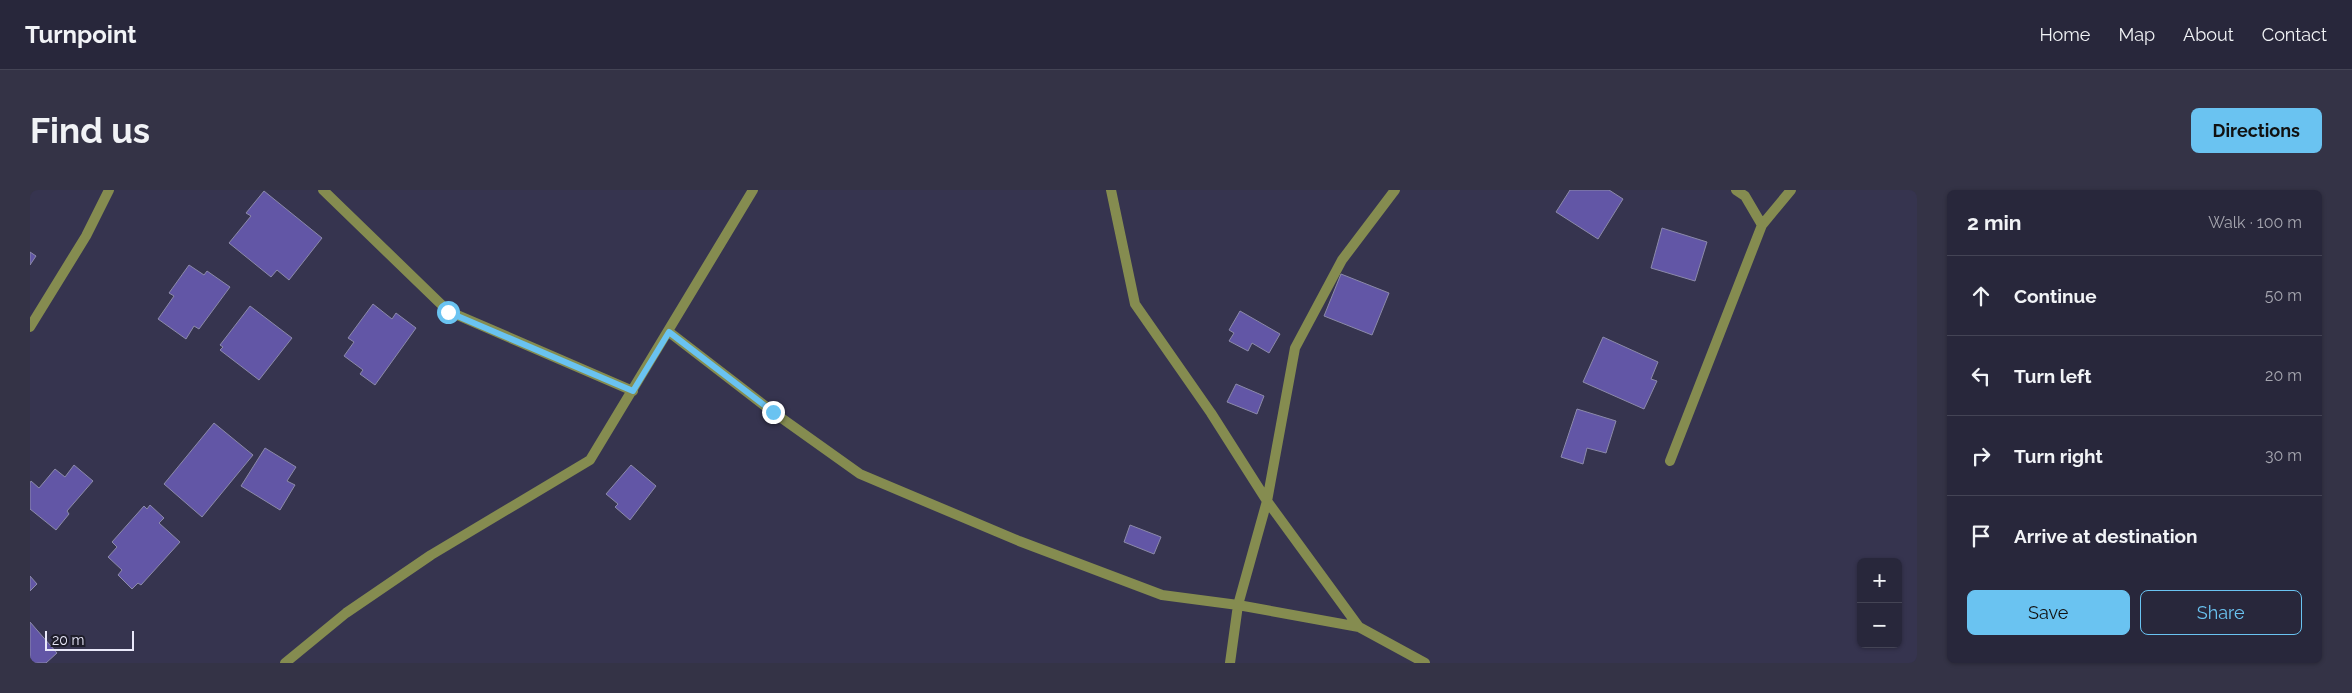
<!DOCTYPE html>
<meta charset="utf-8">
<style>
body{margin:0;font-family:Raleway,sans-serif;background:#343346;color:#f1f3f6}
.controls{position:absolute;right:15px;bottom:15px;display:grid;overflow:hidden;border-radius:8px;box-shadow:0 1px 4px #0004}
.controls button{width:45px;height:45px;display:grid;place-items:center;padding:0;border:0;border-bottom:1px solid #445;background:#28273b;color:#f1f3f6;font:25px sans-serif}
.scale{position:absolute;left:15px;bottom:12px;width:89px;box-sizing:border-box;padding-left:5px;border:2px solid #e9e8fa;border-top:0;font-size:14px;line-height:18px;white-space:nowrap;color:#e9e8fa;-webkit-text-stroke:4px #1e1d2a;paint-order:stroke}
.stop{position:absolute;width:15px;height:15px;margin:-11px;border:4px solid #6ac3f1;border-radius:50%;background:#fff}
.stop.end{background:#6ac3f1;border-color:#fff;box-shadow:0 1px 5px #0008}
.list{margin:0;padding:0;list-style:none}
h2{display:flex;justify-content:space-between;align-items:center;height:65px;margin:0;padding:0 20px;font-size:21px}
h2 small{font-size:16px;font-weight:400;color:#a5a5af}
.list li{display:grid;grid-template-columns:32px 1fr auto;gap:15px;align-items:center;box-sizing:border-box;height:80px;padding:0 20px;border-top:1px solid #445}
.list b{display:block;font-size:19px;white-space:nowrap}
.list em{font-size:16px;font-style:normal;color:#a5a5af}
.actions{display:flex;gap:10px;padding:15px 20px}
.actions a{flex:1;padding:11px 0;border:1px solid #6ac3f1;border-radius:8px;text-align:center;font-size:18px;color:#6ac3f1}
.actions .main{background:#6ac3f1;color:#111}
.icon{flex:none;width:28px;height:28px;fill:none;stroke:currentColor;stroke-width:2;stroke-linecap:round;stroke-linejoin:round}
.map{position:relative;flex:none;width:1887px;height:473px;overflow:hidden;border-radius:8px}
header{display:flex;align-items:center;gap:30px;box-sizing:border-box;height:70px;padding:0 25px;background:#28273b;border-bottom:1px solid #445}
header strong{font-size:24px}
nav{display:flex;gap:28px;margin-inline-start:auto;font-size:18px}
.intro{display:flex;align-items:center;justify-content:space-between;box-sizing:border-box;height:120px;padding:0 30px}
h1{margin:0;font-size:35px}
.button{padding:12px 22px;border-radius:8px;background:#6ac3f1;color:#111;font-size:18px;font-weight:700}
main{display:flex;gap:30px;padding:0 30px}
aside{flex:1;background:#28273b;border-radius:8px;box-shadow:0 1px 4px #0004}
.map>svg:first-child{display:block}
.building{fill:#6256a6;stroke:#8c8aaa}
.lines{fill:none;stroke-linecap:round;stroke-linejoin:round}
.minor{stroke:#858c50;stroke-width:10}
.route{stroke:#6ac3f1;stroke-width:6}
</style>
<header>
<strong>Turnpoint</strong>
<nav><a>Home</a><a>Map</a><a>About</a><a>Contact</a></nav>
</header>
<div class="intro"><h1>Find us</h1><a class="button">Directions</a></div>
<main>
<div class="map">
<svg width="1887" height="473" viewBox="0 0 1887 473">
<rect width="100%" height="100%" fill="#36344f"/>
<!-- building -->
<path class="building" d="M1540,0H1579L1593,9L1568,49L1526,22Z
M234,1L292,48L259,90L247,80L241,87L199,53L221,26L216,23Z
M1632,38L1677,52L1665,91L1621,78Z
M0,62L6,66L0,75Z
M159,75L174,85L177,81L200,97L169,139L164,136L156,149L128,129L144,106L139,103Z
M1311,84L1359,103L1342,145L1294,126Z
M343,114L362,129L366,123L386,138L345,195L330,184L333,180L314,166L324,152L318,148Z
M220,116L262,148L229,190L190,160L193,157L190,155Z
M1210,121L1250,144L1239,163L1222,153L1218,161L1199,151L1204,143L1199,140Z
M1573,147L1628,172L1621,189L1627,191L1614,219L1553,192Z
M1206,194L1234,206L1227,224L1197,212Z
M1547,219L1586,231L1576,263L1557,258L1553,274L1531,267Z
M184,233L223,265L172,327L134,294Z
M235,258L266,277L257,291L265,295L250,320L211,296Z
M44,275L63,291L37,321L39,324L26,340L0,319V293L1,291L9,298L25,279L35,287Z
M601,275L626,296L600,330L585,317L588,314L576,304Z
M120,315L134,328L129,333L150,352L111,395L108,393L102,399L88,385L92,380L78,367L87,357L82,352L114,316L117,319Z
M1100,335L1131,347L1124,364L1094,352Z
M0,386L7,394L0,401Z
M0,432L27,463L16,473H0Z"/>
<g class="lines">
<!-- minor -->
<path class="minor" d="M293,0L418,121L603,201
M1081,0L1105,114L1181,223L1237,311L1329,437L1395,473
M1732,35L1761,0
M0,137L56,46L79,0
M639,142L743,222L830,284L989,351L1132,405L1208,415L1329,437
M1640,271L1732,35L1715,6L1706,0
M255,473L316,423L401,365L560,270L723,0
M1200,473L1208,415L1237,311L1265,158L1312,70L1365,0"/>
</g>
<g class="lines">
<!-- route -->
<path class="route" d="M418,122L603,201L639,142L743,222"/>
</g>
</svg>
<div class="controls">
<button>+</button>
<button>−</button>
</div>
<div class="scale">20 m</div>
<div class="stop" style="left:418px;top:122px"></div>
<div class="stop end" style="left:743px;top:222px"></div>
</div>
<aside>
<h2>2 min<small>Walk · 100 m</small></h2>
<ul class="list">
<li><svg class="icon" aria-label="ahead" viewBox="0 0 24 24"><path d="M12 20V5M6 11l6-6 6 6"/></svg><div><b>Continue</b></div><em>50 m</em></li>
<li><svg class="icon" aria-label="left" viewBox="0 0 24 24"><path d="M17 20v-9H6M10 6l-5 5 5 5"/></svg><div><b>Turn left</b></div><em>20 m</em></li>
<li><svg class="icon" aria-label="right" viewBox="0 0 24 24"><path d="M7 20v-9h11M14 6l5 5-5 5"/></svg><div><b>Turn right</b></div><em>30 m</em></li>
<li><svg class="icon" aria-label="arrive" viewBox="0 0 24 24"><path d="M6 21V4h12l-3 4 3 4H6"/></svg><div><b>Arrive at destination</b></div></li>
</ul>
<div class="actions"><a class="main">Save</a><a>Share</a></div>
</aside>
</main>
